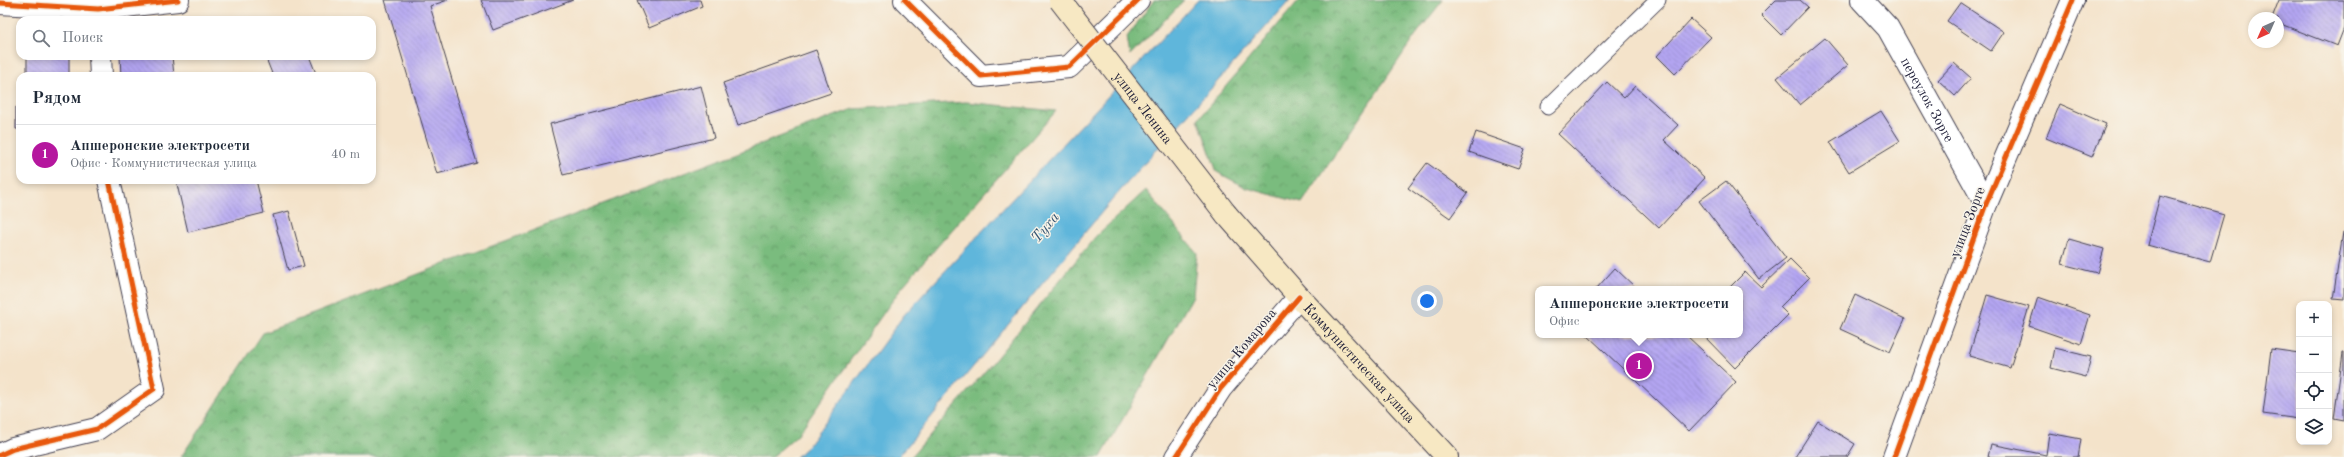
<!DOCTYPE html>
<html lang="ru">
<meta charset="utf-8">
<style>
body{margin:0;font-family:"Old Standard TT",serif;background:#f6f6f7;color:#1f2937}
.controls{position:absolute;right:12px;bottom:12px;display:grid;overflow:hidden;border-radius:8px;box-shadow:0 2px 6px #0003}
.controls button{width:36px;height:36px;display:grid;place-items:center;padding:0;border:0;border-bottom:1px solid #e0e1e3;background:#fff;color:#1f2937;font:20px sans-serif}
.compass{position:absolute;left:2248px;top:12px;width:36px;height:36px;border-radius:50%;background:#fff;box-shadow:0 2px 6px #0003;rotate:225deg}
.you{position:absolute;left:1427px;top:301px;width:14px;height:14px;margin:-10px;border:3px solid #fff;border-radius:50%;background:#1a73e8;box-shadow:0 0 0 6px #1a73e833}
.badge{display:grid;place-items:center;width:26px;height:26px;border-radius:50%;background:#b5179e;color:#fff;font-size:13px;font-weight:700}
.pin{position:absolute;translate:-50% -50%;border:2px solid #fff;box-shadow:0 1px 4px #0006}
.popup{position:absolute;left:1535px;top:286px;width:208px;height:52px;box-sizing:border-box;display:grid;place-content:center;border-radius:8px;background:#fff;filter:drop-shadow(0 1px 3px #0005);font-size:13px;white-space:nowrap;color:#747a83}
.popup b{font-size:15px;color:#1f2937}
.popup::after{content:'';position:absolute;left:50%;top:100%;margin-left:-8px;border:8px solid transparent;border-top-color:#fff}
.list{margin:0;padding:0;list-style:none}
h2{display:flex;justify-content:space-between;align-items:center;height:52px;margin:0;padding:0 16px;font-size:17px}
h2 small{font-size:13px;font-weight:400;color:#747a83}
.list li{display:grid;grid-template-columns:26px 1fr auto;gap:12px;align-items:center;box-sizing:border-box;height:60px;padding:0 16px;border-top:1px solid #e0e1e3}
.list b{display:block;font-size:15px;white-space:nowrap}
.list p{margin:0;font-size:13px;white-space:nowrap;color:#747a83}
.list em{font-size:13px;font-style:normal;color:#747a83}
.icon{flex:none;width:22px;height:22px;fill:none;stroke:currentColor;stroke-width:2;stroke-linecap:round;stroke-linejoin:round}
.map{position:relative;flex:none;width:2344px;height:457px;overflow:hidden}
.search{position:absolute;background:#fff;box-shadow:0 2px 6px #0003;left:16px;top:16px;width:360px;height:44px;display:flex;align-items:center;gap:10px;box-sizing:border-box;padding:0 14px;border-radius:12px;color:#747a83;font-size:15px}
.panel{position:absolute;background:#fff;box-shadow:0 2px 6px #0003;left:16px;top:72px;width:360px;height:112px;border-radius:12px}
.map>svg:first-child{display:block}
.forest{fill:url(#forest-crowns);stroke:#4e6f5c}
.water{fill:#5eb6db;stroke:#406c8b}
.building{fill:url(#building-back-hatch)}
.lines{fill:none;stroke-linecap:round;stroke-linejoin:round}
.lane-casing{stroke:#423f50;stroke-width:17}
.street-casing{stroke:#423f50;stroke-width:24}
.secondary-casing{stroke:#423f50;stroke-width:24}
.lane{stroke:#fff;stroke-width:15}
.street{stroke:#fff;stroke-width:22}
.secondary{stroke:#f7e8c3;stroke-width:22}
.secondary-bridge-casing{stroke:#423f50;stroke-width:24;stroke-linecap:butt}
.secondary-bridge{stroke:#f7e8c3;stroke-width:22}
.cycleway-casing{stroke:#f7f3e8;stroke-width:8}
.cycleway{stroke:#e8590c;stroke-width:5}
.labels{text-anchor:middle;stroke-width:3;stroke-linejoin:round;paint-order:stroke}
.street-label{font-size:14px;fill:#22223b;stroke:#f7f3e8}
.water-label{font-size:15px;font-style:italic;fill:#375673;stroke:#f7f3e8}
</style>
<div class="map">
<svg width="2344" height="457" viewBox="0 0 2344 457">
<defs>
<pattern id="forest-crowns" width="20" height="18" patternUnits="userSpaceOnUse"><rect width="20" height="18" fill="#7abc7e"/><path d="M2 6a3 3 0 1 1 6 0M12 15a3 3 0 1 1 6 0" fill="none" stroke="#649868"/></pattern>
<pattern id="building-back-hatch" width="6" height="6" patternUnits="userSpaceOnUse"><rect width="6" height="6" fill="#b4a6f2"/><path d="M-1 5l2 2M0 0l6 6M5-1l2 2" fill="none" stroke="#9287c5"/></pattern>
</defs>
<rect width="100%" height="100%" fill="#f7f3e8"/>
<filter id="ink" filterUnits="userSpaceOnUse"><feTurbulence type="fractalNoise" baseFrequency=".025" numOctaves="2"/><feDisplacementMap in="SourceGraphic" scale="8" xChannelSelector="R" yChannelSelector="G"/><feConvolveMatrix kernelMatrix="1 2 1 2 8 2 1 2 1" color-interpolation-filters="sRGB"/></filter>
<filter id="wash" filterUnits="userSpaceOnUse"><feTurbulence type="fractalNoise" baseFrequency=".012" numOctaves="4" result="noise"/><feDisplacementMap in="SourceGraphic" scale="16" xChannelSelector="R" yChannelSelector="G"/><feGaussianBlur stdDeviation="0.9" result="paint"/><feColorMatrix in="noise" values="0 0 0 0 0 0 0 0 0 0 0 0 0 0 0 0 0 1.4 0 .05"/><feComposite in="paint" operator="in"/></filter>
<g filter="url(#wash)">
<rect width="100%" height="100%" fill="#f4e3ca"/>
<!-- forest -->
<path class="forest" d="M1154,0H1184L1130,56L1127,37Z
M1299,0H1443L1415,36L1302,203L1247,188L1217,172L1198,119Z
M966,102L1056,111L902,287L798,434L772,457H181L263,333L853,109Z
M1146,190L1197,253L1193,296L1101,457H911L993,362L1096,236Z"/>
<!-- water -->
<path class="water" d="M1198,0H1290L1112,200L898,457H796L808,446L904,315Z"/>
<g id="blocks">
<!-- building -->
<path class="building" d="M385,0H448L430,6L477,163L437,174Z
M481,0H573L493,30Z
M637,0H700L702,6L649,28Z
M1776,0H1800L1808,7L1781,35L1761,15Z
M2279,0H2344V28L2337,46L2278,23V18H2272Z
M1960,3L2004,32L1991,51L1947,21Z
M1691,19L1711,37L1675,74L1657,56Z
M1825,38L1848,65L1800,105L1777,78Z
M816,50L831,93L738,125L723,83Z
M27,56H69V76H27Z
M120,56H172L174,76H121Z
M265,56H309L317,76H273Z
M1954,63L1971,78L1955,96L1938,80Z
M1607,82L1624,98L1635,86L1678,125L1664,140L1705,178L1659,228L1558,134Z
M701,86L714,138L563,175L550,124Z
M2060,104L2106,124L2092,157L2046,138Z
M16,107L20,108V129H16Z
M1881,111L1900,141L1849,172L1830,142Z
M1476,132L1525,149L1518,169L1469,152Z
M1427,163L1468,193L1450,218L1408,188Z
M176,180H256L264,213L188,232Z
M1726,181L1786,258L1759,279L1699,201Z
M2160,196L2224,214L2210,262L2147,245Z
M289,211L304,266L288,270L273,215Z
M2343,232H2344V300L2333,299Z
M2069,239L2104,249L2097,273L2062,264Z
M1790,259L1809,278L1780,307L1788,315L1735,368L1703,335H1740V289H1728L1745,272L1761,287Z
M1615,268L1637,289H1596Z
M1855,295L1905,319L1890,352L1840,329Z
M1987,295L2029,307L2010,368L1969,356Z
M2038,297L2090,315L2081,344L2029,326Z
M1587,335H1686L1736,382L1689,431Z
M2055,348L2091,357L2086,377L2051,368Z
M2271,349L2299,353V419L2263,414Z
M2343,353H2344V421L2334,419Z
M1818,421L1855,444L1847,457H1795Z
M2049,433L2081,439L2078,457H1988L1991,444L2046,455Z"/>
</g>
</g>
<g filter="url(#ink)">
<use href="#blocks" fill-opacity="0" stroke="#423f50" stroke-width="1"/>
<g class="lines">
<defs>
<path id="lane" d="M1548,107L1658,0"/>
<g id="street">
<path d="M905,0L981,76L1069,67L1138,0"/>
<path id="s1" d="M1862,0L1888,28L1986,204"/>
<path d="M0,3L98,9L178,0"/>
<path d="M100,56L101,76"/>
<path d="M0,455L13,449L97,429L154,389L109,180"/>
<path d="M1176,457L1221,388L1299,297"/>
<path d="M1894,457L1986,204L2073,0"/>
</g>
<g id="secondary">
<path id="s2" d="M1226,214L1299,297L1447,457"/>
</g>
</defs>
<!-- lane casing -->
<use href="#lane" class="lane-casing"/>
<!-- street casing -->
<use href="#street" class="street-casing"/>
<!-- secondary casing -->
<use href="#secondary" class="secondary-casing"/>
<!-- lane -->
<use href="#lane" class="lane"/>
<!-- street -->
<use href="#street" class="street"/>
<!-- secondary -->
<use href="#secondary" class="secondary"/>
<defs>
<g id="secondary-bridge">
<path id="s3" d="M1060,0L1226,214"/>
</g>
</defs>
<!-- secondary-bridge casing -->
<use href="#secondary-bridge" class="secondary-bridge-casing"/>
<!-- secondary-bridge -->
<use href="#secondary-bridge" class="secondary-bridge"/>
<defs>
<path id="cycleway" d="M905,0L981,76L1069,67L1138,0
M0,3L98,9L178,0
M0,455L13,449L97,429L154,389L109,180
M1176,457L1221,388L1299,297
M1894,457L1986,204L2073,0"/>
</defs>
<!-- cycleway casing -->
<use href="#cycleway" class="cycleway-casing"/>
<!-- cycleway -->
<use href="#cycleway" class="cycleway"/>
</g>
</g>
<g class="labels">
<!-- street labels -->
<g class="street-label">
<text dy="5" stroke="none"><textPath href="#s1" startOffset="120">переулок Зорге</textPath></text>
<text dy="5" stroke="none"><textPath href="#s3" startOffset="136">улица Ленина</textPath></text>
<text transform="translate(1967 222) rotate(-69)" y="5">улица Зорге</text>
<text transform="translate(1241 348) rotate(-50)" y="5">улица Комарова</text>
<text dy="5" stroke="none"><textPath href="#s2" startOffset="200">Коммунистическая улица</textPath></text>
</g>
<!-- water labels -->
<g class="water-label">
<text transform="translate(1045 227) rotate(-50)" y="5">Туха</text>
</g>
</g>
</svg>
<div class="controls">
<button>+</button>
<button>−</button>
<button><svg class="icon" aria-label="locate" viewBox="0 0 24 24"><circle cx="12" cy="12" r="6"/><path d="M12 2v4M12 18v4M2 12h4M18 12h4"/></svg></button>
<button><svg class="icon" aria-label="layers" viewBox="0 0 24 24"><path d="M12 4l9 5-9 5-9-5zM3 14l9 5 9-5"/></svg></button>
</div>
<svg class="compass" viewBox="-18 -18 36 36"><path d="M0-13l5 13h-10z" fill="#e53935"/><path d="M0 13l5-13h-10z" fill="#747a83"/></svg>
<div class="you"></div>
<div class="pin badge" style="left:1639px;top:366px">1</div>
<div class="popup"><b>Апшеронские электросети</b>Офис</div>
<div class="search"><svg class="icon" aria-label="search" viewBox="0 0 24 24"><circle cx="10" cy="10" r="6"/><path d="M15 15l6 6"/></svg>Поиск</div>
<section class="panel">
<h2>Рядом<small></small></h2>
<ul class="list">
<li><span class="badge">1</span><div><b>Апшеронские электросети</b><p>Офис · Коммунистическая улица</p></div><em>40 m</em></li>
</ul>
</section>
</div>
